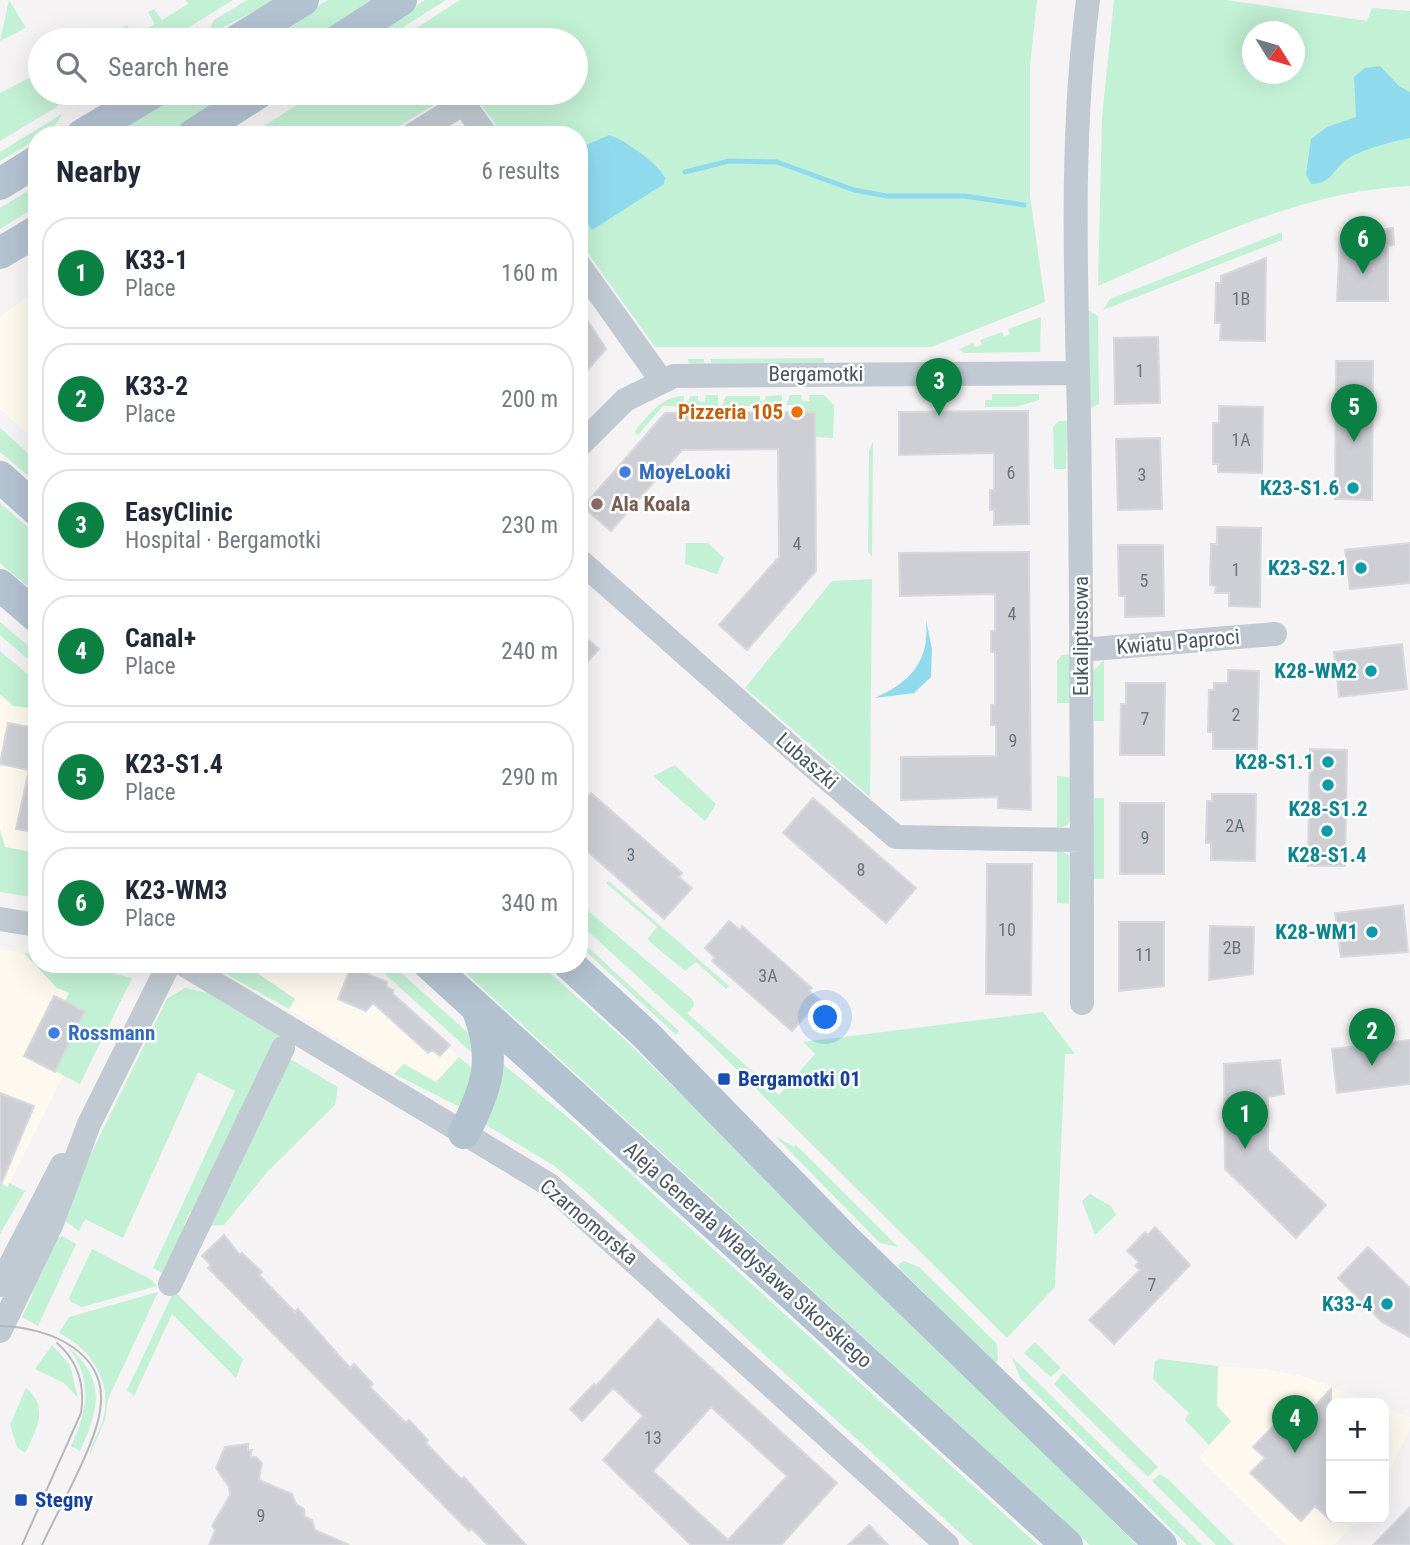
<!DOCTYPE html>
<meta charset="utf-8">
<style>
body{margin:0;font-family:"Roboto Condensed",sans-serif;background:#f2f2f3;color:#1f2937}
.controls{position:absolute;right:21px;bottom:21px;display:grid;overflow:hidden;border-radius:14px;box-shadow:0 7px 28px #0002}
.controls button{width:63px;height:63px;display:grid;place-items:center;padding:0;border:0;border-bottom:2px solid #e0e1e3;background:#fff;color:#1f2937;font:35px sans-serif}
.compass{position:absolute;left:1242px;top:21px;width:63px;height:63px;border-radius:50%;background:#fff;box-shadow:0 7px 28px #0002;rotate:127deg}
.you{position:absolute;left:826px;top:1018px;width:24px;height:24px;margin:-18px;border:5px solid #fff;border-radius:50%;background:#1a73e8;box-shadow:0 0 0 10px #1a73e833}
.badge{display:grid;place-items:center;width:46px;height:46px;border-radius:50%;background:#0b8043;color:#fff;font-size:23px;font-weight:700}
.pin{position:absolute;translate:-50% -58px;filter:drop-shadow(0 2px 4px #0008)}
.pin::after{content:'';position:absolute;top:37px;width:24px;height:21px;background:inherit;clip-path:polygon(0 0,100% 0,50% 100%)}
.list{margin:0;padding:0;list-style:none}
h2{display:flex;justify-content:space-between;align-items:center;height:91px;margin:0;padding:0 28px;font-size:30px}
h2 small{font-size:23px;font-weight:400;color:#747a83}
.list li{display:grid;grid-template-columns:46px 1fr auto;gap:21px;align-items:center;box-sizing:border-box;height:112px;margin:0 14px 14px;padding:0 14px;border:2px solid #e0e1e3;border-radius:28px}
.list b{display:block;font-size:26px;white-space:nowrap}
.list p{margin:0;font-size:23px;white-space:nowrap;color:#747a83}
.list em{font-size:23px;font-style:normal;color:#747a83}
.icon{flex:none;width:38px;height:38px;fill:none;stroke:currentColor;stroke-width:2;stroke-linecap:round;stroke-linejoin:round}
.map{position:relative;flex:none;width:1410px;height:1545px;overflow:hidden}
.search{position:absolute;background:#fff;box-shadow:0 7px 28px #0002;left:28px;top:28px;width:560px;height:77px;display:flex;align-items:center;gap:18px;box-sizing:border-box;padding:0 24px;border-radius:38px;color:#747a83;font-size:26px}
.panel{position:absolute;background:#fff;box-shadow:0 7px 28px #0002;left:28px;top:126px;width:560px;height:847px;border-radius:28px}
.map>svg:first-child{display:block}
.commercial{fill:#fdf9ef}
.green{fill:#c3f1d5;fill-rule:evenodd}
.water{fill:#90daee}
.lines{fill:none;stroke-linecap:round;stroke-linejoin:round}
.stream{stroke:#90daee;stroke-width:5}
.building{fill:#cdcfd5;stroke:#d7d9de;stroke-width:2;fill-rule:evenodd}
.minor{stroke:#c1cad2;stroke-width:24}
.major{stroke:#b3c2d1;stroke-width:32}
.tram{stroke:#b5b8bd;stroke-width:2}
.food-dot{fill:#e8710a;stroke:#fff;stroke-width:2.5}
.shop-dot{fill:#3f7fe0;stroke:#fff;stroke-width:2.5}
.culture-dot{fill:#0f9aa8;stroke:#fff;stroke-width:2.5}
.education-dot{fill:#8d6e63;stroke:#fff;stroke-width:2.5}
.transit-dot{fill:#1a4fb4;stroke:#fff;stroke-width:2.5}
.labels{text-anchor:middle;stroke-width:5;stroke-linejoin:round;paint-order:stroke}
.number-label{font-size:18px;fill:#6b747e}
.street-label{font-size:21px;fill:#4a5661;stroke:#fff}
.food-label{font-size:21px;font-weight:bold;fill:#c56008;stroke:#fff;text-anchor:end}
.shop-label{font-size:21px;font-weight:bold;fill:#366cbe;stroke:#fff;text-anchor:start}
.culture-label{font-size:21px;font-weight:bold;fill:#0d838f;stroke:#fff;text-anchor:end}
.education-label{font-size:21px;font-weight:bold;fill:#785e54;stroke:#fff;text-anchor:start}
.transit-label{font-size:21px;font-weight:bold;fill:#164399;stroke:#fff;text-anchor:start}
</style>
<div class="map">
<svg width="1410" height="1545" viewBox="0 0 1410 1545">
<rect width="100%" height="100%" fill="#f5f3f3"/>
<!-- commercial -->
<path class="commercial" d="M37,291V442L0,409V316Z
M5,698L13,706L37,709V898L0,892V701Z
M0,949L37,955V964H74L108,985L8,1187L0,1183Z
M244,964H352L387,982L386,986L393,990V994L459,1057L436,1082L403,1063L394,1074L289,1009L295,999Z
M1218,1366L1264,1369L1303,1376L1374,1403H1331V1519H1360L1334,1545H1286L1199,1458L1231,1421L1217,1406Z
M1384,1407L1410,1417V1429L1384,1483Z"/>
<!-- green -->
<path class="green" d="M9,0L26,28L0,41Z
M185,0H233L168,40H128L122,28L127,25L134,37L155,24L148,12L154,9L162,20L188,4Z
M247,0H276L206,36L214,20Z
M328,0H379L317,40H263Z
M425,0H446L383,40H362Z
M460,0H1037L1030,66V196L1045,302L931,347H655L579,241V135H503L473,93H576V40H436L429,31L416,40H398Z
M1114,0H1226L1367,21L1372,8L1410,11V186C1300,191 1198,243 1098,286L1102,118ZM1252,32H1294V74H1252Z
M40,72V93H58V106L0,141V93Z
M177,93H235L170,135H109Z
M316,93H436L432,106L385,135H258L259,129Z
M62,114L53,129L37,135V139L0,161V152Z
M37,185V206L0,229V208Z
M1282,232V240L1103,310L1110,299Z
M1088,310L1098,316L1099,404L1088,410Z
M1041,317L1040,352L964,353L959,349L973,343L975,347L982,345L980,340L1002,332L1004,337L1010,334L1008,329Z
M824,358V366L689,367L688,359H704V363H711V359Z
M992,394H1039V400L1016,407H985V400H992Z
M706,395H718V406H663L638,435L634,432C648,416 661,396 684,396V401H689L690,396H698V401L705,402Z
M782,395V406H722L726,396H760V401H765L766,396Z
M790,395H801L802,401H809V395H824L834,405L833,438L816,437V412L803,411V405H786Z
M1059,421H1068L1066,469H1054L1053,427Z
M0,428L37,461V483L0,452Z
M873,442L872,557L868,551L869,450Z
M0,503L37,535V594L0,563Z
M686,543H708L724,558L717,574L685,564Z
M872,579L870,797L745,688L832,581Z
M0,622L37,653V667L0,635Z
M0,651L37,682V709L13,706L0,694Z
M1071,654L1070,703H1057V661L1062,655Z
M1104,660V721H1094L1093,671Z
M675,765L716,804L705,821L653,776Z
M1057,776L1070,777V821L1066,826L1057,828Z
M1094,798H1104V879H1093Z
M0,830L5,847L37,853V898L0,892Z
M1057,848L1070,856L1069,904L1057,903Z
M609,881L729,986L726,989L696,962L685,971L649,941L648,938L657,927L606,883Z
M579,903L693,1000L694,1006L687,1013L779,1095L815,1054L803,1042L1043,1012L1075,1054H1065L1055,1287L1007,1338L708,1041L579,923Z
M579,939L679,1031L676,1035L579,945Z
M24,953L37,955V964H74L132,978L80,1084L55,1071L84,1011L65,1001L69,993L57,988Z
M214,964H244L295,999L289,1009L217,969Z
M374,964H391L475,1039L481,1061Z
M456,964H540L625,1040L737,1148L1137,1545H1090Z
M185,988L212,994L281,1034L196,1215L190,1212L184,1225L190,1229L168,1276L153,1268L235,1091L198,1072L123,1238L85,1219L79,1231L65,1221L79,1178L167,999Z
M459,1057L481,1076L460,1107L394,1074L404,1064L436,1082Z
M290,1059L338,1087L335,1105L268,1171L224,1225L207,1226Z
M499,1061L576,1124L1038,1545H973L583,1189L553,1165L481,1122Z
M775,1136L794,1147L796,1145L898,1247L880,1243Z
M0,1183L8,1187L9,1183L25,1191L0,1234Z
M1090,1194L1111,1206L1116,1215L1095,1235L1082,1201Z
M62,1236L76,1244L38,1326L22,1317L33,1294L28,1291L53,1240Z
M92,1249L152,1280L157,1286L82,1307L71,1302L69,1298Z
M904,1261L919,1267L997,1344L998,1361L994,1362L900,1269L898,1265Z
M174,1291L243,1359L236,1378L172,1314L134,1396L127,1390Z
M158,1292L108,1399L105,1420L90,1455C90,1445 100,1431 103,1420C113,1383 92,1349 59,1333L69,1317Z
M1035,1342L1061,1368L1051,1377L1024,1353Z
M52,1345L70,1365L78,1398L64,1383L35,1369Z
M68,1347C107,1379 99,1410 80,1451L71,1446C87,1412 94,1380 68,1347Z
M1012,1357L1202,1545H1187L1020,1378Z
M1161,1359L1218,1366L1217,1406L1231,1421L1209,1445L1185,1420L1189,1413L1153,1379L1155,1361Z
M1063,1373L1158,1467L1148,1477L1054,1384Z
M26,1388C50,1408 36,1430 25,1453L17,1447L10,1425Z
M1160,1474L1168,1479L1234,1545H1216L1152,1481Z"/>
<!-- water -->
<path class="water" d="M1380,66L1399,86L1410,92V138C1394,141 1359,150 1346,160C1333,170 1331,184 1311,184L1306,174L1311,139L1327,127L1356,117L1354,77L1365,68Z
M609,135C624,139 660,165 665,178L664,184L592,230L579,210V148Z
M926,620L932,649L931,677L914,693L875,698C911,682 930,661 926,620Z"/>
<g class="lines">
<!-- stream -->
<path class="stream" d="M685,172L729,161L777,162L854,190L887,196H965L1024,205"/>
</g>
<!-- building -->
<path class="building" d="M1393,228L1394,245L1388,246V301H1337L1340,236Z
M1266,258L1265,341L1220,340L1221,323H1215L1216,283H1221V276Z
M579,307L606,349L579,380Z
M1158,337L1160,403L1115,404L1114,338Z
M1336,361H1373L1372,500L1335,499Z
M1219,406L1263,407L1262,473L1218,472V464H1213V423H1219Z
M1028,411L1029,524L994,525V510H990V490H994V453L899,455V412Z
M815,412L816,571L747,650L719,625L779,557L778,449L682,450L611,531L583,507L665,413Z
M1160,438L1162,509L1118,510L1116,439Z
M1217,527L1261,528L1260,607L1229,606V593H1215L1216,586L1210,585L1211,544H1217Z
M1410,543V583L1350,589L1345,550Z
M1118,545H1163L1164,616L1125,617V596H1119Z
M1029,552L1031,810L998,808V797L901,800V757L996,756V725H991V705H995V652H991V631H995V594L900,596L899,553Z
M579,632L599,649L579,671Z
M1402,644L1407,689L1339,697L1334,652Z
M1228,670L1259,671L1257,749H1213V732H1208L1209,690H1214V683H1228Z
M1126,683H1165L1164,755H1120L1121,704H1126Z
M8,723L35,728L32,750H37V833L16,829L29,770L0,764Z
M1310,749L1347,750L1345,866H1308Z
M579,789L588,797L591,793L682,873L679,877L692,888L664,919L579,844Z
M1212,794H1256L1255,861L1211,860V843H1206L1207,801H1212Z
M813,798L916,888L886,923L783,833Z
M1120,803H1164V874H1120Z
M987,864H1032L1031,995L986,994Z
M1403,905L1408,952L1341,957L1335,913Z
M729,921L740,930L742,926L812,988L809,991L820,1000L792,1031L712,961L715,958L705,948Z
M1119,922H1164V986L1119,991Z
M1210,926L1254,927L1253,974L1209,980Z
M351,967L387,982L386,987L393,990V994L450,1045L440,1056L432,1050L428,1053L373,1003L366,1011L338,999Z
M54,996L85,1011L55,1072L24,1056Z
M1410,1040V1084L1337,1093L1332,1049Z
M1280,1060L1284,1094L1268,1097V1150L1326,1205L1296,1238L1225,1169L1224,1064Z
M0,1093L34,1106L0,1187Z
M1155,1227L1190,1265L1114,1344L1089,1320L1140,1270L1135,1266L1139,1262L1127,1251L1145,1232L1148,1235Z
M224,1235L240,1255L242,1253L262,1272L259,1275L295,1312L298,1309L350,1368L354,1364L373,1384L370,1387L406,1423L409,1420L428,1440L426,1443L461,1479L464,1477L526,1545H488L471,1528L469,1531L208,1268L211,1265L202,1256Z
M1368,1247L1410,1288V1337L1382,1322L1338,1278Z
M658,1319L837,1483L781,1545H691L603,1460L643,1416L613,1388L582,1421L570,1409L594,1384L596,1386ZM711,1407L787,1476L728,1540L653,1471Z
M1331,1389V1521L1315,1506L1301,1521L1250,1473L1265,1458L1253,1447L1301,1397L1313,1408Z
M248,1444V1450H252L250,1457H256L262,1463L259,1480L292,1494L296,1504L304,1509L305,1517L312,1520L315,1530L349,1545H209L215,1530L212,1526L230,1495L229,1487L216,1468L225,1447Z
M1410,1507V1545H1373Z
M869,1525L888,1545H848Z"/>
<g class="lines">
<!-- minor -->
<path class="minor" d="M418,40H419
M456,93L486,135
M412,135L464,103
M579,265L661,380
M579,446L625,400L674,376L1077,373
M579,560L811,765L896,837L1082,840
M1081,650L1275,634
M0,919L37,925
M183,964L548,1184L947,1545
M1082,1003C1082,808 1082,612 1079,417C1076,277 1070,138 1088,0
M170,1284L283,1048
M0,1285L62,1165
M0,1331L52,1223L89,1124L169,964"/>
<!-- major -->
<path class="major" d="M238,40L303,0
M339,40L401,0
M82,135L152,93
M193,135L258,93
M0,184L37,161
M0,253L37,231
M0,477L37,510
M0,585L37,617
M429,964L1067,1545
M569,964L645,1034L845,1239L1161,1545
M464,1133C488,1087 497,1057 477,1008"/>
<!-- tram -->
<path class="tram" d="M0,1326C49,1327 110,1352 100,1411C95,1446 58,1510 42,1545
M22,1545L81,1413C85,1386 78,1361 57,1343"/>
</g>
<!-- markers -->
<circle class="food-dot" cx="797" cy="412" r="7"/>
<g class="shop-dot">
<circle cx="625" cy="472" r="7"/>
<circle cx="54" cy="1033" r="7"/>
</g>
<g class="culture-dot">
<circle cx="1353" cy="488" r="7"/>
<circle cx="1361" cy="568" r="7"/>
<circle cx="1371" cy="671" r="7"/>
<circle cx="1328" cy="762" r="7"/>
<circle cx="1328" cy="785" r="7"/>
<circle cx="1327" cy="831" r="7"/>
<circle cx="1372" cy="932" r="7"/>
<circle cx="1387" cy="1304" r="7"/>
</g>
<circle class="education-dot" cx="597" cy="504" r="7"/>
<g class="transit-dot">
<rect x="717" y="1072" width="14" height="14" rx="3.5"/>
<rect x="14" y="1493" width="14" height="14" rx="3.5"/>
</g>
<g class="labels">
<!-- number labels -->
<g class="number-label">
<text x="1241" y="305">1B</text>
<text x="1140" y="377">1</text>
<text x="1241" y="446">1A</text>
<text x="1011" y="479">6</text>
<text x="1142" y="481">3</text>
<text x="797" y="550">4</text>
<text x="1236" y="576">1</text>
<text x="1144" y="587">5</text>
<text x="1012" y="620">4</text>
<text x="1236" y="721">2</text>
<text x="1145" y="725">7</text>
<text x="1013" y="747">9</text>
<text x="1235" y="832">2A</text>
<text x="1145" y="844">9</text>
<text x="631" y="861">3</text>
<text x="861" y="876">8</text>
<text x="1007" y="936">10</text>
<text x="1232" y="954">2B</text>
<text x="1144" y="961">11</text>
<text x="768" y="982">3A</text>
<text x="1152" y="1291">7</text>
<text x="653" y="1444">13</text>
<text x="261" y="1522">9</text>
</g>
<!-- street labels -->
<g class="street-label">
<text x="816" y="381">Bergamotki</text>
<text transform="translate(1081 636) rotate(-90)" y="7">Eukaliptusowa</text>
<text transform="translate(1178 642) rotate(-5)" y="7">Kwiatu Paproci</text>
<text transform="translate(807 761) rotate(41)" y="7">Lubaszki</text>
<text transform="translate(589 1222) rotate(40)" y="7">Czarnomorska</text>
<text transform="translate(748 1255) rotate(42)" y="7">Aleja Generała Władysława Sikorskiego</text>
</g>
<!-- food labels -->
<g class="food-label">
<text x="783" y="419">Pizzeria 105</text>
</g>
<!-- shop labels -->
<g class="shop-label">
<text x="639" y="479">MoyeLooki</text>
<text x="68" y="1040">Rossmann</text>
</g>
<!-- culture labels -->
<g class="culture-label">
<text x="1339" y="495">K23-S1.6</text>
<text x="1347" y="575">K23-S2.1</text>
<text x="1357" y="678">K28-WM2</text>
<text x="1314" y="769">K28-S1.1</text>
<text x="1328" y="816" text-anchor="middle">K28-S1.2</text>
<text x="1327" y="862" text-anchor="middle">K28-S1.4</text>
<text x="1358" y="939">K28-WM1</text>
<text x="1373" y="1311">K33-4</text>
</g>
<!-- education labels -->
<g class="education-label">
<text x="611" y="511">Ala Koala</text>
</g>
<!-- transit labels -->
<g class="transit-label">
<text x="738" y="1086">Bergamotki 01</text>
<text x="35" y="1507">Stegny</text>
</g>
</g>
</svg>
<div class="controls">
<button>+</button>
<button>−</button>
</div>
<svg class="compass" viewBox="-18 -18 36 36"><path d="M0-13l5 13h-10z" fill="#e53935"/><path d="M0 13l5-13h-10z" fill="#747a83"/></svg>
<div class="you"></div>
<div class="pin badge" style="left:1245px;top:1149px">1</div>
<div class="pin badge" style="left:1372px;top:1066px">2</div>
<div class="pin badge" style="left:939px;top:416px">3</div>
<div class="pin badge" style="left:1295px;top:1453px">4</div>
<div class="pin badge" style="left:1354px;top:442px">5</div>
<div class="pin badge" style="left:1363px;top:274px">6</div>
<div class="search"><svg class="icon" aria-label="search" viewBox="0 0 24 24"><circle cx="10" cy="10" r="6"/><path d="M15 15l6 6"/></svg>Search here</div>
<section class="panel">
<h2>Nearby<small>6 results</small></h2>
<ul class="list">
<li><span class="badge">1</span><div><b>K33-1</b><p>Place</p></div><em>160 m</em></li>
<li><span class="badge">2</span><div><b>K33-2</b><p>Place</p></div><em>200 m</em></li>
<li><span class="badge">3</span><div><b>EasyClinic</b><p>Hospital · Bergamotki</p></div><em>230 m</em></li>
<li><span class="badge">4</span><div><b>Canal+</b><p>Place</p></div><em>240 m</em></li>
<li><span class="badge">5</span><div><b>K23-S1.4</b><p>Place</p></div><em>290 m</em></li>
<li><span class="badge">6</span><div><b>K23-WM3</b><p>Place</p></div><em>340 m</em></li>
</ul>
</section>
</div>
